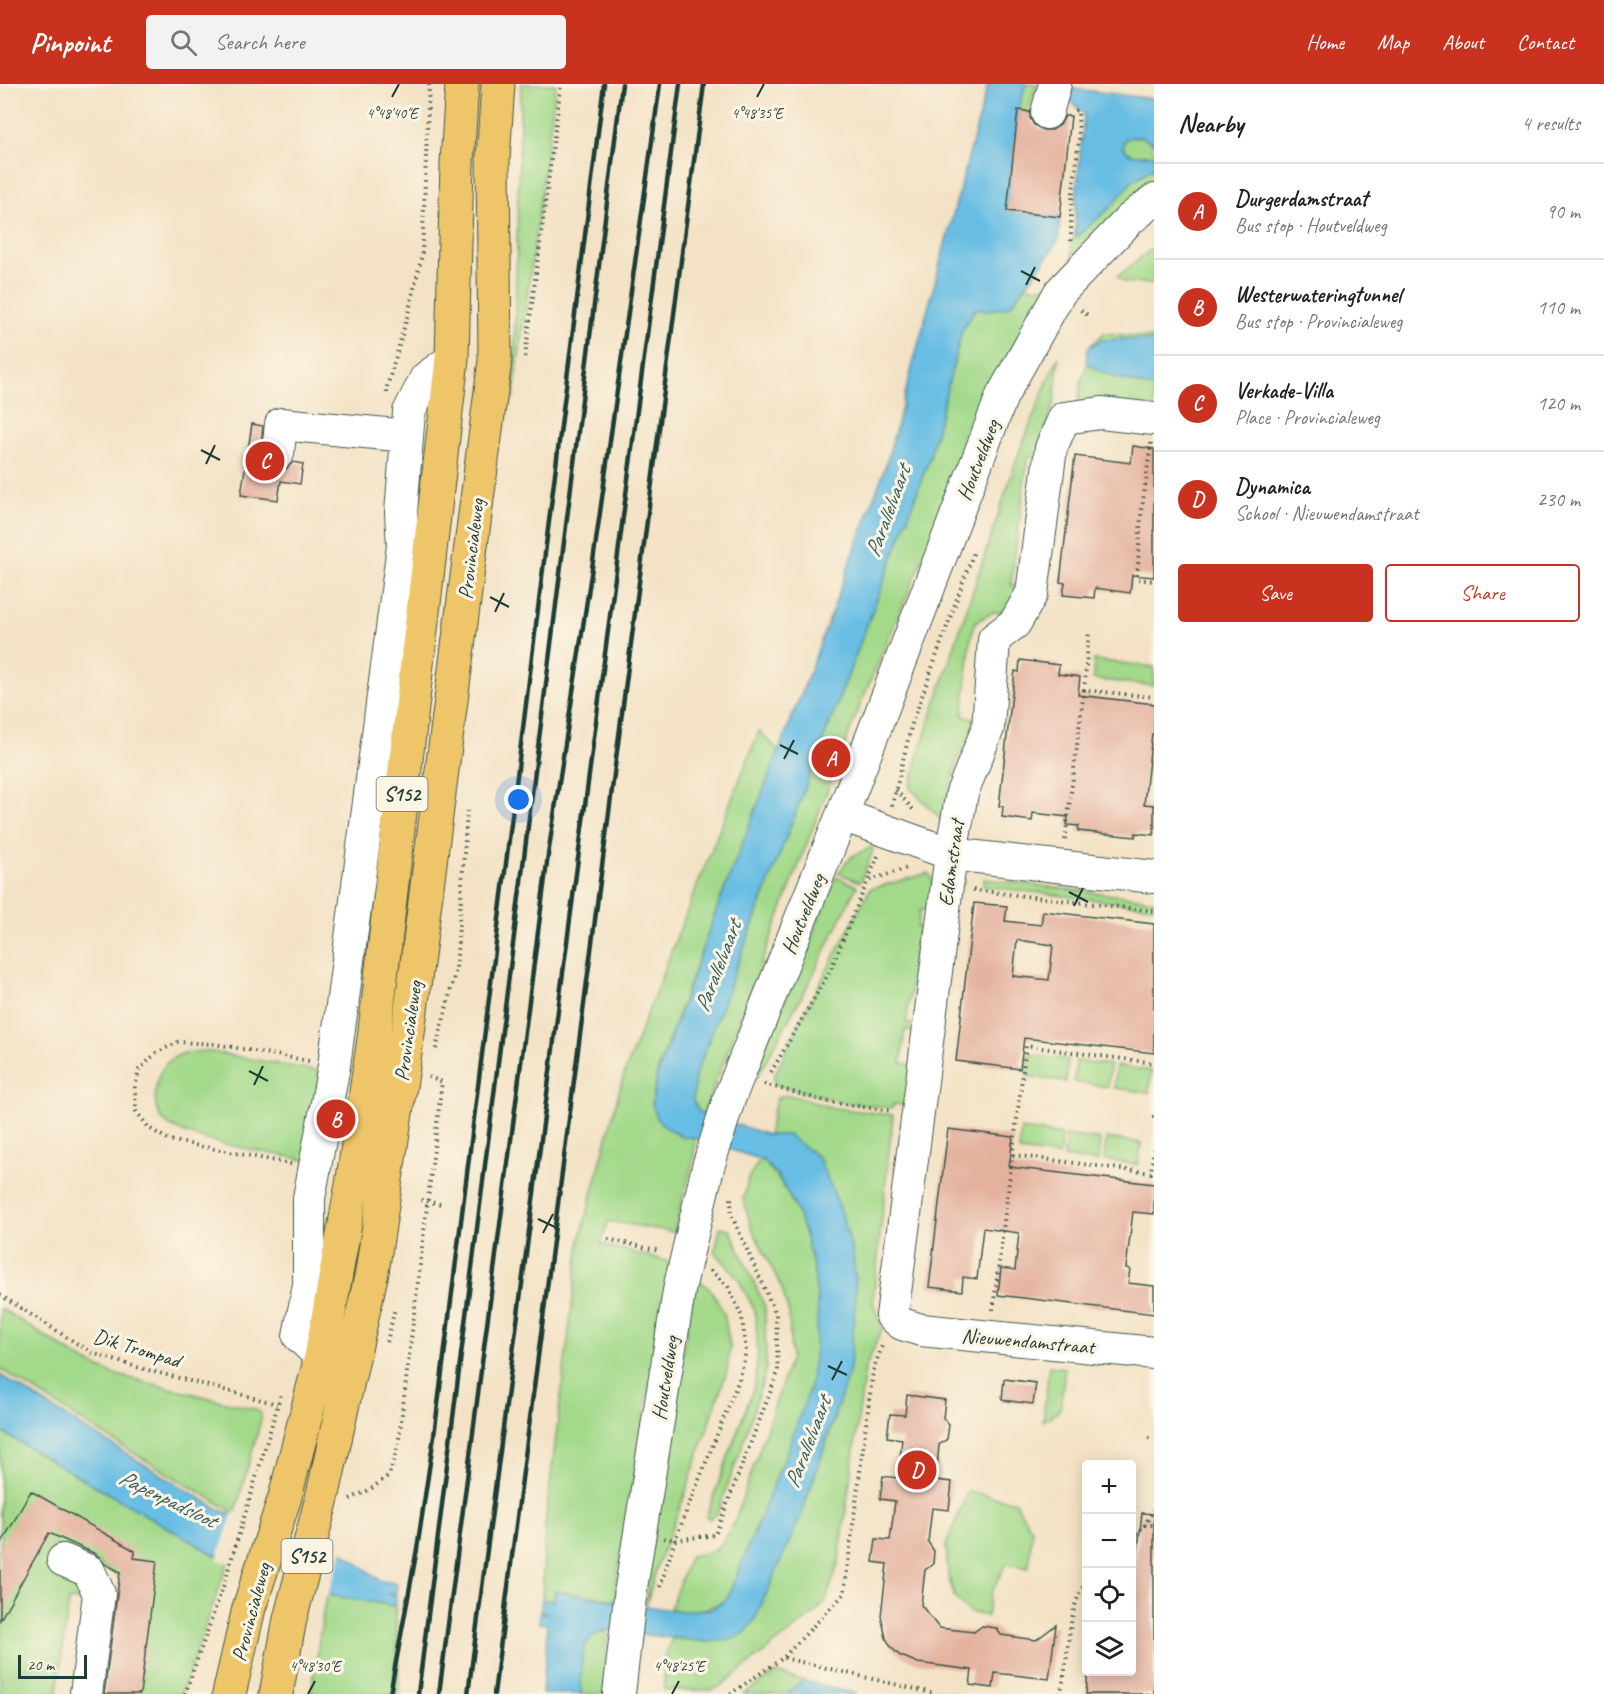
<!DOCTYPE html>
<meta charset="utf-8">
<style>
body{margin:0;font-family:Caveat,sans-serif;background:#f2f2f2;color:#222}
.controls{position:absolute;right:18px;bottom:18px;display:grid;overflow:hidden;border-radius:6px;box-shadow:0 3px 15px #0003}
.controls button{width:54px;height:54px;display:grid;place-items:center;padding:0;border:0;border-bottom:2px solid #e0e0e0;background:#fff;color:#222;font:30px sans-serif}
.scale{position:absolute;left:18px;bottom:15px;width:69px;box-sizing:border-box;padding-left:6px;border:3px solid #1f3d34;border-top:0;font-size:16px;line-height:21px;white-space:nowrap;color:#1f3d34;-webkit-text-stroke:4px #fcf5e5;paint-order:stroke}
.you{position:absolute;left:519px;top:716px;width:21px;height:21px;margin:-15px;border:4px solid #fff;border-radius:50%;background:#1a73e8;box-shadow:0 0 0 9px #1a73e833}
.badge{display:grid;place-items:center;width:39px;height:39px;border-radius:50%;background:#c8321e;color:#fff;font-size:20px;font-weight:700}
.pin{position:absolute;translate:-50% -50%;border:3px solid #fff;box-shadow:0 2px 6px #0006}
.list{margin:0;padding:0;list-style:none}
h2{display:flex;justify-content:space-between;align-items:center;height:78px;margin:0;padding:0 24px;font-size:26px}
h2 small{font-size:20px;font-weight:400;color:#767676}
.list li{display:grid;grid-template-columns:39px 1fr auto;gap:18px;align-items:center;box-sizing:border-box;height:96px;padding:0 24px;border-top:2px solid #e0e0e0}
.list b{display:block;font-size:22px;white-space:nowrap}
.list p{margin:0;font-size:20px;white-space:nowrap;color:#767676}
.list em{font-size:20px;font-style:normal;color:#767676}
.actions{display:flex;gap:12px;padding:18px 24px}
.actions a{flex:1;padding:14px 0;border:2px solid #c8321e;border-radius:6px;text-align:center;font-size:21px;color:#c8321e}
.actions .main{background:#c8321e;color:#fff}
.icon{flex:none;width:33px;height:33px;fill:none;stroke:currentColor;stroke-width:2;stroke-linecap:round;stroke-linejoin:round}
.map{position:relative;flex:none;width:1154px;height:1610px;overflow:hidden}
header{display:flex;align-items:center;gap:36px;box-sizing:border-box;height:84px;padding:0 30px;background:#c8321e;color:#fff}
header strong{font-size:28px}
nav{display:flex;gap:33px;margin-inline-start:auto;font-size:21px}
.search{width:420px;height:54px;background:#f2f2f2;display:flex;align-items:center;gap:15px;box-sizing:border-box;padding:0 21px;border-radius:6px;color:#767676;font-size:22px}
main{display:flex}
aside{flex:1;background:#fff}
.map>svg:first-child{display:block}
.green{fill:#a3d98a;stroke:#618b5f;stroke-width:1.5}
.water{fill:#67bde4;stroke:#437d8c;stroke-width:1.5}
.pier{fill:#f3e2c5}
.building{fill:#e4b19e;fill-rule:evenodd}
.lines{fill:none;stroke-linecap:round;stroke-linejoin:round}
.minor-casing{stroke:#3f564a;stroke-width:34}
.major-casing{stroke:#3f564a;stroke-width:35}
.path{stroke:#3f564a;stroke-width:4;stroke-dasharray:1.5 4.5;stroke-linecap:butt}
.minor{stroke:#fff;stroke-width:32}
.major{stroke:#eec569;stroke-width:33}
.rail{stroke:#1f3d34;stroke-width:4.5}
.ticks{fill:none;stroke:#1f3d34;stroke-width:2}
.labels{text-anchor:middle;stroke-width:6;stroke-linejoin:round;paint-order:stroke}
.shield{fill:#fcf5e5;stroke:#617469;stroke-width:1.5}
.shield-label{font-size:20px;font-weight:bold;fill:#1f3d34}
.street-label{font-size:21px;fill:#1f3d34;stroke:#fcf5e5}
.water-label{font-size:22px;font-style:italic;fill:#315d60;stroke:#fcf5e5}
.ticks-label{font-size:15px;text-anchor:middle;fill:#1f3d34;stroke:#fcf5e5;stroke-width:6;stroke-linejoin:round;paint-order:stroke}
</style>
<header>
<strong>Pinpoint</strong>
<div class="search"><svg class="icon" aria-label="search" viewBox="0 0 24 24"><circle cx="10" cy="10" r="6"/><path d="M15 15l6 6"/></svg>Search here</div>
<nav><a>Home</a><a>Map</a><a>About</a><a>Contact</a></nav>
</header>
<main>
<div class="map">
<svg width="1154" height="1610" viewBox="0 0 1154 1610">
<rect width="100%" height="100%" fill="#fcf5e5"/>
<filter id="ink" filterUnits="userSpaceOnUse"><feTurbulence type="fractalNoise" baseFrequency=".0167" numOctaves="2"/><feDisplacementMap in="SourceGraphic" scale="12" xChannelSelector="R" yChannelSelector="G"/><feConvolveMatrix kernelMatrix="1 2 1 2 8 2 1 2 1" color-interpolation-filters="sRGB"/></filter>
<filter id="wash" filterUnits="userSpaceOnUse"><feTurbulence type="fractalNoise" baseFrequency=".008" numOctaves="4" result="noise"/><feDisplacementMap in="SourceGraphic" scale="24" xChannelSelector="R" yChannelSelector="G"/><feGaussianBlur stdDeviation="1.35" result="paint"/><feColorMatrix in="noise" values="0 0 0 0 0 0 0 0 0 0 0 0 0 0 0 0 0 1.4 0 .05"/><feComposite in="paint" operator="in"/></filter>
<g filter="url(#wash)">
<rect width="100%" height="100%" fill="#f3e2c5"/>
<!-- green -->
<path class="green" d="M521,0H556L513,316Z
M1026,0H1037L1028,28L1018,26Z
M1134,52L1145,53L1152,58L1154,71C1141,70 1131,75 1122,63L1125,54Z
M1154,83V103L1072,173L1071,157L1111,123L1132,97Z
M1154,163V200L1124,198L1117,193Z
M1027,201L1035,204L1052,201L929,460L858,626L704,1029L699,1028L693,1017L695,992L906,439L930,372L962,246L975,225L988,226L1009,223Z
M1104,249L1154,254V257L1101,256L1088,264Z
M1059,273L1054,320L1046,342L1041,373H1028L1011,501L1026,503L1011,529L993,528L974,539L970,560L963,632L977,635L972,656L959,671L942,736L910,704L916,678L1017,374L1049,293Z
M1088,279C1106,293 1132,298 1154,304V327L1078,319L1082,294Z
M1094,576L1154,583V602L1093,595Z
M759,647L779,667L716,827L656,991L680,1052L695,1054L694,1074L674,1148L608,1137L601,1160L670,1178L616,1499V1516L555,1507L554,1517L542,1516L545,1442L580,1156L623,993L676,855Z
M872,763L873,767L860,798L838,789L852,772Z
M928,789L932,794L936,828L920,826L917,843L934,845L933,852L917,849L912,890L928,892L927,900L912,897L906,939L923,942L922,948L905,946L901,979L919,982L913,1022L893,1020V1024L846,1019L777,1001L774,998V992L803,931L870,805Z
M836,793L857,802L810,897L757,993L756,986Z
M984,795L1154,816V823L983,802Z
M206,967L329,989L315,1078C282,1070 179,1058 161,1034C153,1021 154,1002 160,989C170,969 186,968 206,967Z
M1029,970L1068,976L1066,998L1027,992Z
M1076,977L1110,981L1108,1003L1074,998Z
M1116,982L1151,987L1149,1009L1114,1004Z
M789,1011L834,1024L893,1031L873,1217L882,1245L865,1285L839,1477L826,1516L815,1529L719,1603L711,1606H664L665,1571L672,1555L682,1554L706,1558L754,1537L802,1429L834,1336L856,1210L853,1170L839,1121L789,1051H768L776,1015L781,1012Z
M1021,1045L1062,1051L1059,1072L1019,1067Z
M1066,1051L1100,1056L1098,1078L1064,1073Z
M1106,1054L1141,1059L1138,1081L1104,1076Z
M759,1076H762C816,1129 828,1232 810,1303C801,1337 787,1370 774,1402C759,1440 744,1478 727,1515C711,1525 688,1531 670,1524L690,1472C718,1468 719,1464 733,1442L791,1274L789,1230L782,1205L751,1142L743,1116L748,1096Z
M720,1143L730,1145L765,1223L766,1286L742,1363L717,1430L710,1435L706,1433L755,1300L758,1268L755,1227L737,1193L715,1168Z
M695,1193L712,1207L724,1229L730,1263L727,1287L684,1413L657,1482L646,1522L649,1481Z
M0,1224L84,1277L113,1290L254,1325L261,1329V1336L235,1429L117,1359L0,1285Z
M1049,1282L1065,1284L1060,1326L1043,1337Z
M0,1347L215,1471L229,1476L181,1610H107L121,1493L65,1461L92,1502L91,1519L69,1516L57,1610H0Z
M968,1407L1015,1418L1032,1446L1029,1484L1006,1480L991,1509L987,1532L969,1528L955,1514L948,1491L946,1461Z
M328,1511L395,1522L400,1610H311L324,1522Z
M607,1546L605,1610H581V1571L590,1552Z
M776,1589L805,1597L797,1601L787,1610H743Z"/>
<!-- water -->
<path class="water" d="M988,0H1026L1018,26L1007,126L1060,133L1059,155L1046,175L1009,223L988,226L975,225L962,246L930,372L906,439L695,992L693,1017L699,1028L768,1051H788L818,1073L839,1121L853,1170L856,1210L850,1285L802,1429L754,1537L744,1550L731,1556L706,1558L607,1546C575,1554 583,1583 581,1610H542L546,1569L547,1540L539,1539L540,1529H548L540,1527L542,1516L554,1517V1507L677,1527L712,1525L727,1515L786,1370L810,1303L815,1264L818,1220L813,1182L805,1150L794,1120L777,1091L762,1076L695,1054L680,1052L667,1044L656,1034L652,1019L657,991L716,827L810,587L886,381Z
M1066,4L1154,15V60C1144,52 1137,51 1125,55L1123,63C1131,75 1141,70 1154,71V83L1132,97L1111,123L1075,154C1074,112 1081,71 1084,30L1067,13Z
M1124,255L1154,257V304C1131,298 1105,293 1086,278L1088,264L1101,256Z
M0,1291L84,1344L220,1426L343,1468L381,1497L397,1499L396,1510H387L396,1512L395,1522L328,1511L215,1471L0,1347Z
M805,1597L857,1610H787L797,1601Z"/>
<!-- pier -->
<path class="pier" d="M233,1428L343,1465L327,1514L217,1475Z"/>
<g id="blocks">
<!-- building -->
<path class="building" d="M1018,26L1030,28V34L1034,41L1043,46H1052L1060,41L1065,32H1071L1060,133L1007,127Z
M252,340L263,342L260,368L262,377L267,383L277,387L286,385L293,378L303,380L300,400L281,397L278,416L241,411Z
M1133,362L1154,365V493L1132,491L1130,509L1095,504L1094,514L1063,511L1065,499L1060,498L1075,372L1131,379Z
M1020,576L1059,581L1058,590L1080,593L1078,611L1154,620V650H1152L1144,720L1154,721V751L1136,749L1135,753L1078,747L1079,742L1067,741L1068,733L1033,729L1032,737L1002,733L1003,722H999L1011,618L1015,587L1019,588Z
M974,819L1007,822L1005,837L1041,841L1043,827L1154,840V969L1024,954L1020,985L956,977ZM1017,856L1053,861L1049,896L1013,892Z
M948,1045L1013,1053L1009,1083L1154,1100V1130L1133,1128L1126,1184L1130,1185L1128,1199L1154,1202V1230L998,1211L1001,1184L1015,1186L1019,1149L983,1144L977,1195L963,1193L962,1207L929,1203Z
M1004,1295L1036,1299L1033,1320L1002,1316Z
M907,1311L945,1316L943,1334L949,1341L947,1355L939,1361L936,1396L952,1398L949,1426L932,1424L928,1458L934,1467L933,1480L925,1486L921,1521L939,1544L974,1548L982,1542L996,1544L1001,1551L1036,1556L1056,1541L1049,1595L995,1589L993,1604L970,1601L972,1586L918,1579L899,1571L891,1563L886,1554L881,1532L887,1480L873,1478L876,1455L890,1456L895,1417L880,1415L883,1392L898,1394L902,1355L887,1353L890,1330L905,1331Z
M31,1407L135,1467L134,1474L157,1477L140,1610H104L120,1488L105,1480L96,1470L49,1449L0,1536V1462Z
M1142,1429L1154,1430V1610H1086L1088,1587H1131V1490H1135Z"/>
</g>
</g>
<g filter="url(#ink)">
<use href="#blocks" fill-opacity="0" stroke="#3f564a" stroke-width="1.5"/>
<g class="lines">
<defs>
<path id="minor" d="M1047,29L1055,0
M1154,335L1101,329L1064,334L1051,364L1032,509L1015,539L994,555L988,644L962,709L951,770L892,1232L902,1240L921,1246L1154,1269
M278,369L281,340L407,352
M842,731L951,770L1154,793
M321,1273L299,1252L309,1201V1114L334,982L403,462L401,429L409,328L426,294L452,275
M63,1476L89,1487L99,1510L86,1610
M619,1610L631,1504L680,1201L708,1083L729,1015L842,731L1002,312L1060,208L1129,136L1154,116"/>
<path id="major" d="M229,1610L249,1524L285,1413L321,1273L352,1101L374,955L452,275L457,79L462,0
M276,1610L290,1535L323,1410L372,1188L408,949L495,276L493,75L498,0"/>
</defs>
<!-- minor casing -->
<use href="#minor" class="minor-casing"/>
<!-- major casing -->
<use href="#major" class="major-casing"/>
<!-- path -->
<path class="path" d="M1071,157V125L1079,55L1078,27L1075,26
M1081,226L1090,233
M525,273L561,0
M387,309V303L408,230L422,171L429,0
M1151,359L1141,432L1137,495L1154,497
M1084,606L1089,548
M896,706L915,728
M892,722L911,643L974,467
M1065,756L1084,606L1154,613
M870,796L908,784
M973,806L1154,827
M436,965L456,885L467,727
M771,988L829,889L878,772
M764,1000L829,1018L892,1027
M1152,1033H1154
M1013,1071L1151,1089L1154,1063
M291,1080L169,1056L149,1044L136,1027L135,1003L139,986L156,969L178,958L215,960L309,977
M421,1116L440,1120
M608,1155L660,1167
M0,1211L92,1269L133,1282L277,1320
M993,1226L1026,962L1154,979
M387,1258L395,1224
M1148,1354L1154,1355
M350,1415L371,1405L389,1391L398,1363L442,998L429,993
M1154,1425L1145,1441H1154
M664,1454L675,1456L715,1451L778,1288L776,1230L731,1130V1112
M1132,1454L1145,1441
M660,1503L675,1456L740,1293L746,1267L742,1233L728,1202L710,1186
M784,1574L936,1610
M185,1610L224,1500L281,1310
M730,1610L783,1574L844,1510L873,1287L883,1259
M1060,1610C1070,1578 1066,1523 1086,1499"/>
<!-- minor -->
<use href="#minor" class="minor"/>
<!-- major -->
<use href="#major" class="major"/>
<!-- rail -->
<path class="rail" d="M390,1610L417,1465L434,1352L604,0
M418,1610L622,0
M439,1610L548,771L595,464L660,0
M468,1610L680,0
M494,1610L704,0"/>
</g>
</g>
<!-- ticks -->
<path class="ticks" d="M392,13L399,0M757,13L764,0M1021,187L1040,197M1026,201L1035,183M201,366L220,376M206,380L215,361M490,513L509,523M495,528L504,509M780,661L798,670M784,675L794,656M1069,808L1088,818M1074,822L1083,804M249,987L268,997M254,1001L263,982M538,1135L557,1144M543,1149L553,1130M828,1282L847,1291M832,1296L842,1277M308,1610L315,1597M672,1610L679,1597"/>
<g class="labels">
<!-- shield labels -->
<g class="shield">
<rect x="376.5" y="693" width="51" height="34" rx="4.5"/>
<rect x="281.5" y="1455" width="51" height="34" rx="4.5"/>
</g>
<g class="shield-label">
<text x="402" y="717">S152</text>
<text x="307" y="1479">S152</text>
</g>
<!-- street labels -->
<g class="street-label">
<text transform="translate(978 376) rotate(-69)" y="7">Houtveldweg</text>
<text transform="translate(471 465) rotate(-83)" y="7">Provincialeweg</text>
<text transform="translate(951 779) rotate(-82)" y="7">Edamstraat</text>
<text transform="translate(803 830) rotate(-68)" y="7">Houtveldweg</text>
<text transform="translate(408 947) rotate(-82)" y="7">Provincialeweg</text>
<text transform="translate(1028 1257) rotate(5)" y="7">Nieuwendamstraat</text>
<text transform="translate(137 1264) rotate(17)" y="7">Dik Trompad</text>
<text transform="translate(665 1294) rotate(-81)" y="7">Houtveldweg</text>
<text transform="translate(251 1528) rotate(-75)" y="7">Provincialeweg</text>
</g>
<!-- water labels -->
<g class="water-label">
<text transform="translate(887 427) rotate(-70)" y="8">Parallelvaart</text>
<text transform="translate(717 882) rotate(-69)" y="8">Parallelvaart</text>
<text transform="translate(807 1358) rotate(-69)" y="8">Parallelvaart</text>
<text transform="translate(168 1414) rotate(26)" y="8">Papenpadsloot</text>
</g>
</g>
<g class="ticks-label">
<text x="392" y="34">4°48'40"E</text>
<text x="757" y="34">4°48'35"E</text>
<text x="315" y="1587">4°48'30"E</text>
<text x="679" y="1587">4°48'25"E</text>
</g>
</svg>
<div class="controls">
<button>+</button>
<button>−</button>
<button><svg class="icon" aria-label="locate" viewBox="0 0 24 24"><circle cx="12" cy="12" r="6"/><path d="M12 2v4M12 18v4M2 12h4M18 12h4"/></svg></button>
<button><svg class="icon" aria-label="layers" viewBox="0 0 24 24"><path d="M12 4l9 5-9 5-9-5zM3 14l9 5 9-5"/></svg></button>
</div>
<div class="scale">20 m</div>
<div class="you"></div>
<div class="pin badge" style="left:831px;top:674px">A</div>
<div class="pin badge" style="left:336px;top:1035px">B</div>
<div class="pin badge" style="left:265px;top:377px">C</div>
<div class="pin badge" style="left:917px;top:1386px">D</div>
</div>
<aside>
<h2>Nearby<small>4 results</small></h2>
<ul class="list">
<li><span class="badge">A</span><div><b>Durgerdamstraat</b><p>Bus stop · Houtveldweg</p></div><em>90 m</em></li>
<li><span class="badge">B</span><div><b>Westerwateringtunnel</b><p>Bus stop · Provincialeweg</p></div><em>110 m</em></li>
<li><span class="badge">C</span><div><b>Verkade-Villa</b><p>Place · Provincialeweg</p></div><em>120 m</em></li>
<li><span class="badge">D</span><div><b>Dynamica</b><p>School · Nieuwendamstraat</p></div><em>230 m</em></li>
</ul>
<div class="actions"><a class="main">Save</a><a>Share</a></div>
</aside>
</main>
